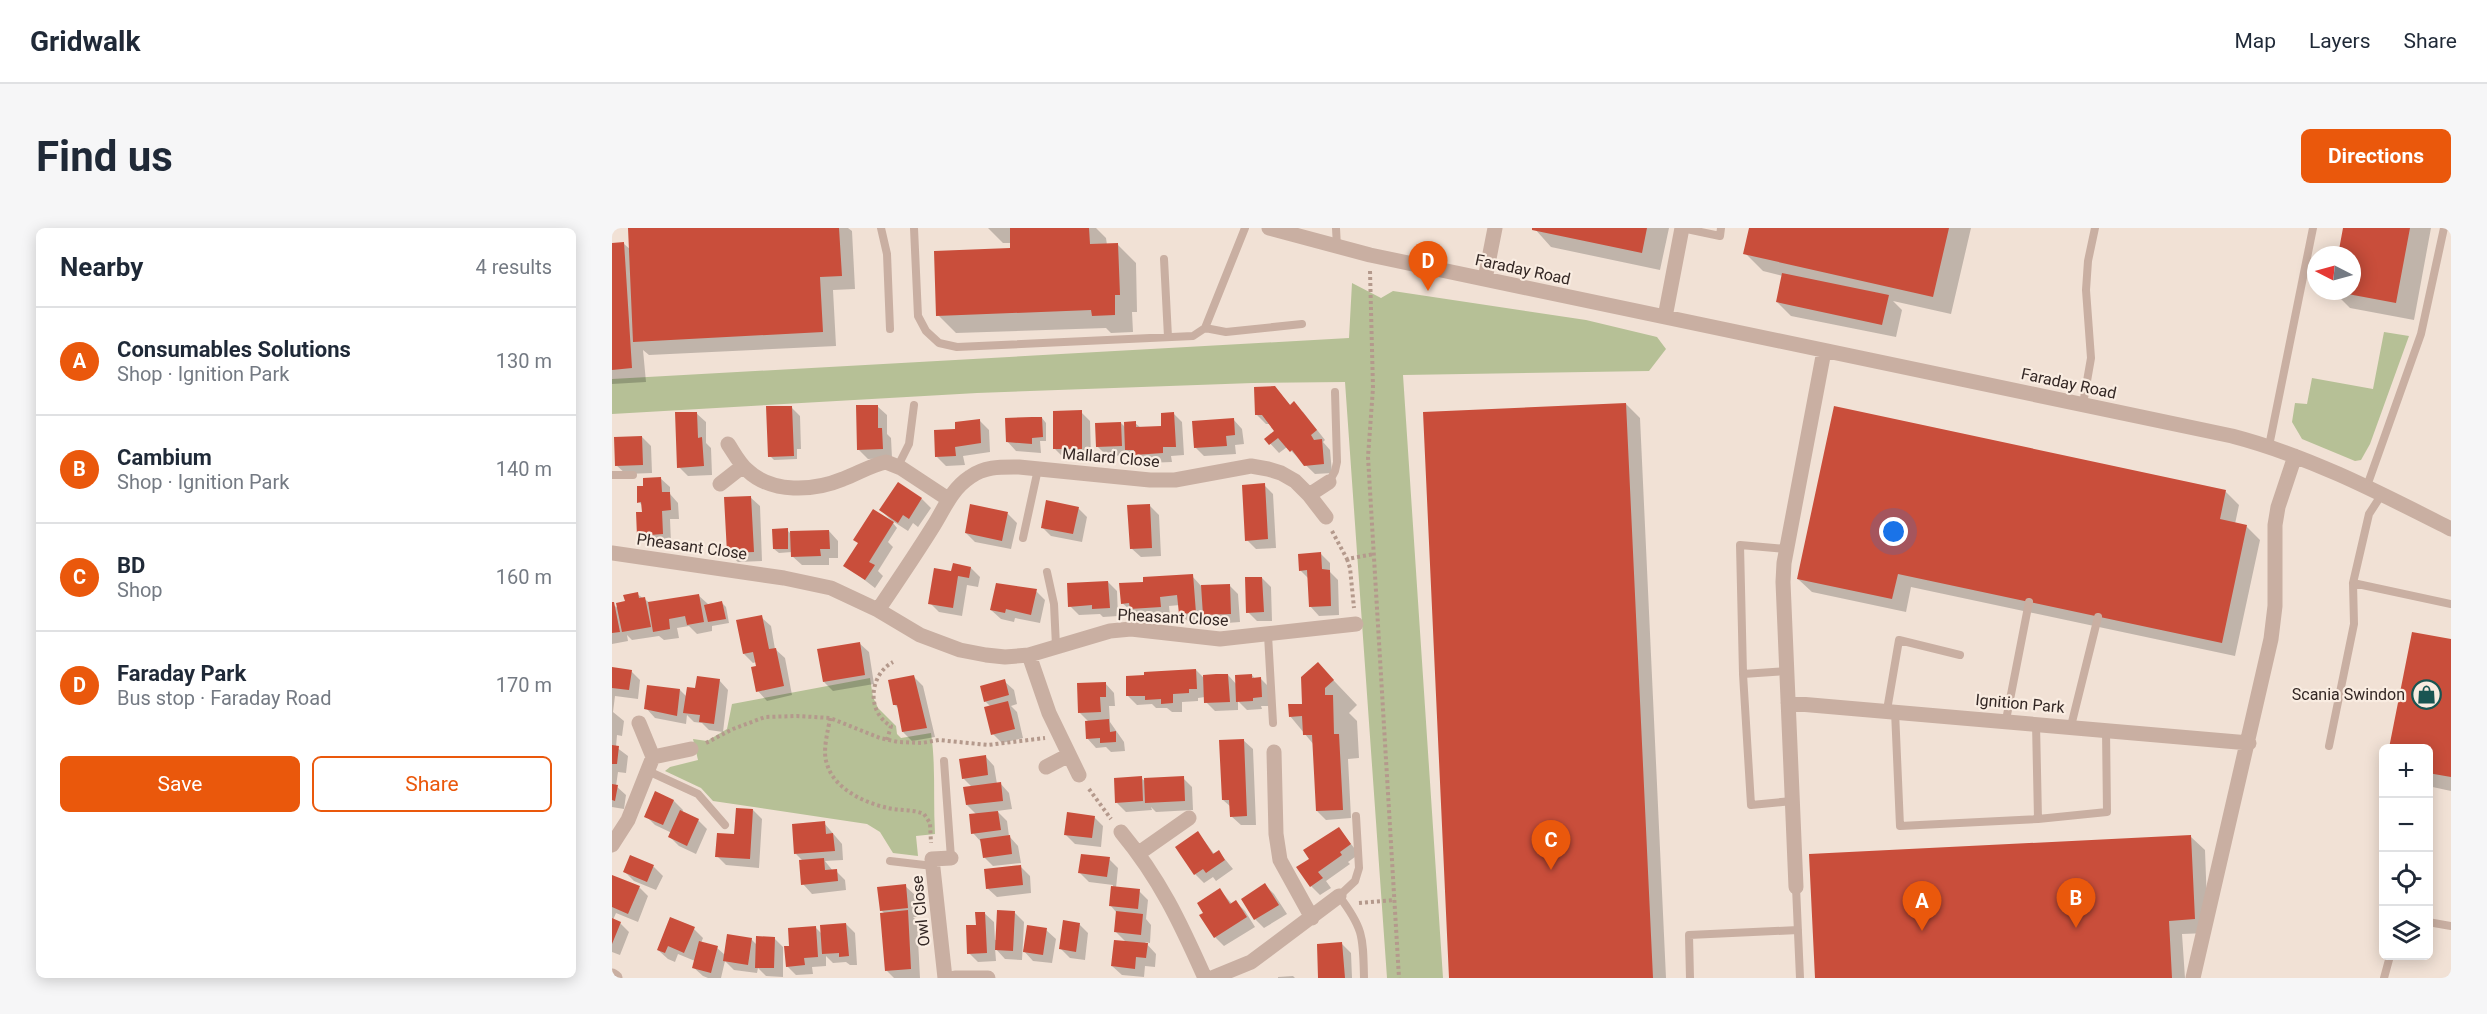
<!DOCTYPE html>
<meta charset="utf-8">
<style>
body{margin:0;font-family:Roboto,sans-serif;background:#f6f6f7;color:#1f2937}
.controls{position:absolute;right:18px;bottom:18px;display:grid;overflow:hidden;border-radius:9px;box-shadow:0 3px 15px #0003}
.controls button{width:54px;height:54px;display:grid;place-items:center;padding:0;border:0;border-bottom:2px solid #e0e1e3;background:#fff;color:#1f2937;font:30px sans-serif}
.compass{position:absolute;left:1695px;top:18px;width:54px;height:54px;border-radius:50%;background:#fff;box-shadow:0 3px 15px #0003;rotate:276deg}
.you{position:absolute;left:1282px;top:304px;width:21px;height:21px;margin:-15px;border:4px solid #fff;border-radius:50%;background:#1a73e8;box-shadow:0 0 0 9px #1a73e833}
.badge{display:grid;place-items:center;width:39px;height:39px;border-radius:50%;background:#ea580c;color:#fff;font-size:20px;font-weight:700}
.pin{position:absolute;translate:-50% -50px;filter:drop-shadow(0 2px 3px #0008)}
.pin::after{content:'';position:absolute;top:32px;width:21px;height:18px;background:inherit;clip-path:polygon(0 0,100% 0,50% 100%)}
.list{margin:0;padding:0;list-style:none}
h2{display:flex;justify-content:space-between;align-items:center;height:78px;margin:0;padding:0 24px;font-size:26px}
h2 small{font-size:20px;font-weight:400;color:#747a83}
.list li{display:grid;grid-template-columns:39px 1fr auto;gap:18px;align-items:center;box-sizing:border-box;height:108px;padding:0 24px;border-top:2px solid #e0e1e3}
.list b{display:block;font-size:22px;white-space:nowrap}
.list p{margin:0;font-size:20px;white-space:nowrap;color:#747a83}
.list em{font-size:20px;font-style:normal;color:#747a83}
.actions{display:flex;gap:12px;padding:18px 24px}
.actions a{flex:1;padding:14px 0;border:2px solid #ea580c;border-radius:9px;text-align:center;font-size:21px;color:#ea580c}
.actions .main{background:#ea580c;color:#fff}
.icon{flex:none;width:33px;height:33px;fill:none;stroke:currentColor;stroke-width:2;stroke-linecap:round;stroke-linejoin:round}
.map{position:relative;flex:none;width:1839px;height:750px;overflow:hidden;border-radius:9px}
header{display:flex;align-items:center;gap:36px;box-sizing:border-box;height:84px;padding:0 30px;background:#fff;border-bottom:2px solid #e0e1e3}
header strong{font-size:28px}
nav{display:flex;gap:33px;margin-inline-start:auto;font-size:21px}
.intro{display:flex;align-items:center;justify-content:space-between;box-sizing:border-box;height:144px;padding:0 36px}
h1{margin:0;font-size:42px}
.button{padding:15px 27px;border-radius:9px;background:#ea580c;color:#fff;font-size:21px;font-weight:700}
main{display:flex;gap:36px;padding:0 36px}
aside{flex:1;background:#fff;border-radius:9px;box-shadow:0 3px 15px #0003}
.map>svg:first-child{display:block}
.green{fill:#b6c096}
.shadow{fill:#0003}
.building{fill:#c94e3b}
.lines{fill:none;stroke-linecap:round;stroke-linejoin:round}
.path{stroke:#b4998c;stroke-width:4;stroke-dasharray:3 3;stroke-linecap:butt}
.lane{stroke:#c9afa2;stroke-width:8}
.street{stroke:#c9afa2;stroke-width:15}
.labels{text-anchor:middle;stroke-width:4.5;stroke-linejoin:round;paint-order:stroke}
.street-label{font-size:16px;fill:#332724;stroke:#f9ece1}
.poi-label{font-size:16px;fill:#332724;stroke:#f9ece1;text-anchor:end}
</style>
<header>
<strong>Gridwalk</strong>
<nav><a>Map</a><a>Layers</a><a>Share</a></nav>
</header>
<div class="intro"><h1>Find us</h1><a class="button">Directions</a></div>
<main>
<aside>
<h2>Nearby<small>4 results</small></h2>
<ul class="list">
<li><span class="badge">A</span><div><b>Consumables Solutions</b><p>Shop · Ignition Park</p></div><em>130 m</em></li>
<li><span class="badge">B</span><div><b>Cambium</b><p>Shop · Ignition Park</p></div><em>140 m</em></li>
<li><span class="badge">C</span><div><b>BD</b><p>Shop</p></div><em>160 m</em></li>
<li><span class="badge">D</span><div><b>Faraday Park</b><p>Bus stop · Faraday Road</p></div><em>170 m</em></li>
</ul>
<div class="actions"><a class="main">Save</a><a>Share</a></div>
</aside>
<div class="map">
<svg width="1839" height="750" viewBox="0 0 1839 750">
<rect width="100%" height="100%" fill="#f1e1d5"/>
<!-- green -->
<path class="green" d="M740,55L769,70L781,63L974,92L1045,109L1054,121L1037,143L791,147L831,750H775L733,154L641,155L365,165L0,186V151L737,110Z
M1772,104L1797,108L1758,216L1749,232L1743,233L1690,211L1680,194L1683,175L1695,176L1700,150L1761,161Z
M258,450L261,469L266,480L284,498L285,506L289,510L319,505C324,538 321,572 323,606L304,608L306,628L281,625L268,604L255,596L101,573L89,560L53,543L58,539L86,532L81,511L95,513L115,501L120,476Z"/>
<!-- shadow -->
<path class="shadow" d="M18,0H236L240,3L243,61L221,62L224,118L37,127L31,122L34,154L0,156V16H12L19,22Z
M376,0H484L494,10L495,17H506L524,35L525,84H520L521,104L499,105L494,100L344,105L326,87L400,22V15H391Z
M922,0H1057L1048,42L939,19Z
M1139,0H1359L1339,86L1281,73L1290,82L1284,109L1179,88L1165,74L1171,48L1151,43L1133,25Z
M1733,0H1819L1802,92L1738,80L1721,63H1740V27H1727Z
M663,160L679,178L691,184L713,212L711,214L718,222L720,245L703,246L675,219L667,225L654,211L664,203L659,196H654L645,187Z
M1014,176L1028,190L1054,750H839Z
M265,178L275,187V206L279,210L280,230L256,231L247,222Z
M179,179L188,188L189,221H185V231L162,232L158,228Z
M469,184L478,193L479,229L452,230L443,221Z
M84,185L94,194V215L99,220L100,247L76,248L67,239Z
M561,185L570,194L572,227L559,228L560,234L533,235L520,227L495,228L485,218L509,195L514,200L523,195L529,200L551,199Z
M430,190L434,195V213H428L429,225L404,223L395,213Z
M621,191L630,201L632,216L623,217L624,226L592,228L583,219Z
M368,193L377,202L378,224L351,228L353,237L334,238L325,229L344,202Z
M30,209L39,218L40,245L14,246L4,237Z
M48,250L58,259V266L66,275L67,291H58L59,315L35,316L26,307L31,286V278L27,274L32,259Z
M652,257L661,266L664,320L644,321L635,312Z
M1613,263L1627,277L1623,296L1634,298L1648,312L1623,428L1299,359L1294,384L1200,364L1186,351Z
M138,269L148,278L150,333L126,334L116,325Z
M310,271L319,280L306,299L301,295L296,303L279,292L269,282Z
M538,278L547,287L549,328L529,329L519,320Z
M466,280L475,289L470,314L439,308L430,299Z
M396,286L405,295L399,321L363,314L354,305Z
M281,295L285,300L276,314L281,319L266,343L271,348L263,360L233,337Z
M175,302L178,305L217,303L226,313V330H217V337H190L180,328V324L167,325L162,321Z
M709,326L718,335V344L726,352L727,387L707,388L698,378L697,351L688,342Z
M359,340L368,349L366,359L355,357L350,388L327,384L318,375L341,345Z
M580,348L590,359L617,357L626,366L628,394L601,396L592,386V394L578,395L568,386V377L557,378L558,388L528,390L510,375Z
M650,350L659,359L660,393H645L636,384Z
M496,354L505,363L506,388L491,389L488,386L467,387L458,378Z
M424,363L433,372L428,395L403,390L402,394L389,391L379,382Z
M25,366L38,375L86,367L96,376L110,375L114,379L117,395L100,398V403L85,406L77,398L65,400L67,410L52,412L47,408L20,412L15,407L16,413L0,416V376L7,381Z
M149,389L159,398L163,421L173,430L180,467L155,473L146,463L144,434L141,435L132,426Z
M1802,405L1839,413V563L1816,558V520H1779Z
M247,415L257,424L262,456L221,463L212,454Z
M706,436L745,477L737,485L745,493L747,530L736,531L739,590L714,592L705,583L702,517L678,488L691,477Z
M0,442L19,443L28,452L26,471L3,468L1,484L12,493L10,508L5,507L4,519L16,528L14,545L6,544L4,558L14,567L12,581L0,579Z
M584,442L593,451L616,447L625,457L640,447L643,451H649L658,460L659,478H649L650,481L635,482L626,473V482L603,483L594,474L593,469L586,470V473L570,474V484H560L555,480H544L540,476L525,477L516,468Z
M301,448L311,458L323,509L300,513L291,504L287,481L283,477Z
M107,452L116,462L111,504L97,502L90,495L82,494L75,487L74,496L43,490L34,480L68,462L75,469L84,461Z
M392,453L402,462L405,476L399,478L405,484L411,510L390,515L381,506L379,479L373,473Z
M493,455L502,465L503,478H497L498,494L512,514L513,523L499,524L494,519L484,520L475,510L477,494L467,484Z
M631,512L641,521L644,597H629L619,588V579L611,572Z
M373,528L382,538L385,556L388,555L397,565L400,581L385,583L395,593L397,608L406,618L409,635L381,638L372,629L370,615L361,605L365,587L355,577L360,559L351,550Z
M529,550L534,554L571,550L580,559L581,582L544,584L539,579L540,582L514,584L505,575Z
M44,565L62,573L71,582L70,585L86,592L95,601L84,626L67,618L58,609L60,605L43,597L34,588Z
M141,582L150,591L147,640L114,637L105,628L123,607Z
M482,589L491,598L489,619L463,616L453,606Z
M212,595L230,616L231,632L213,633L221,643H224L233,652L234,662L200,666L191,656V633L184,626Z
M727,601L747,626L736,634L738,636L714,653L719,660L708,667L699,658V631Z
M586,605L603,627L607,624L621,641L604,653L601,649L592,655L583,646Z
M1579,609L1593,622L1596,705L1570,706L1573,750H1205Z
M19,629L42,639L51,648L44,662L22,653L13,644Z
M497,631L506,640L504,660L527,663L536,672L534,691L539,697L538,715L533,714L544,726L543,739L533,738L532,749L510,747L500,738L515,715L503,703L505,685L498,677L501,657L477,654L468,645Z
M408,638L418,648L419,665L385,669L375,660Z
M0,648L27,659L36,668L26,694L4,685L1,692L8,695L17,704L8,727L0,724Z
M653,657L662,666L675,686L652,700L643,691Z
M293,658L303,667L305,689H301L305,693L308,750H282L274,742L273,686L269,682Z
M608,662L620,676L624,674L633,683L643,699L612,718L603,709L593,685Z
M402,684L412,694L410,732L393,731L383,720L384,733L366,734L357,725L365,698L372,685L382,694L383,712H385Z
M234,696L243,705L245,737H238L234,734L221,735L214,728V738L200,739L201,746L184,747L175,738L179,719L203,699L210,706Z
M467,696L476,705L473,732L458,730L449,721Z
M82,701L91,710L89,715L105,720L113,727L139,711L145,717L162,710L171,719V749L154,748L146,740L145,745L122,742L113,733L109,750H96L91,748L81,739L83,733L66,726L63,734L56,731L46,722Z
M434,702L444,711L440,735L421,733L411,722Z
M730,716L739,725L740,750H708Z
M681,748L683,750H666V749Z"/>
<!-- building -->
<path class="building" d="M16,0H227L230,48L208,49L211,104L21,114Z
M398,0H477L478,16L506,15L508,67H503V87L480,88L479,82L324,88L322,23L398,20Z
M920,0H1035L1030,25L920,2Z
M1137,0H1337L1321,69L1131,26Z
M1731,0H1798L1784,75L1725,64L1740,63V27H1726Z
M12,14L20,140L0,142V15Z
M1170,45L1277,67L1270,97L1164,74Z
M663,158L678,177L682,173L705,202L699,207L702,212L710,211L712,236L692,238L680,222L678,224L666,210L657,217L652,211L662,203L650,187H643L642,159Z
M1014,175L1041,750H837L811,184Z
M244,177H266V200H270L271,221L245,222Z
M154,178H180L182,228L156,229Z
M1222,178L1614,262L1608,291L1635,297L1610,415L1286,346L1280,371L1185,351Z
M470,182V221H441V183Z
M63,184H85L86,210L90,209L92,238L65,240Z
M562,184L564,219H551V225L522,227V222H513L512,194L524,193V199L549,198V185Z
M420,189H430L431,209L420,210V216L394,214L393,190Z
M622,190L623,207L614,208L615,218L582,220L580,193Z
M368,191L369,215L343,219L344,228L323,229L322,202L343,201V194Z
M509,194L510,218L484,219L483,195Z
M30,208L31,237L3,238L2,209Z
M49,249L50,264H58L59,282L50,283L51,306L25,308L24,284H30L29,274L25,275V258H31V250Z
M286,254L310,270L297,291L291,287L286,295L267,282Z
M653,255L656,311L633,313L630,257Z
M139,268L142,324L115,325L112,269Z
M434,272L467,279L461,306L429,300Z
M358,276L396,284L390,313L353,305Z
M538,276L540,320L518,321L515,277Z
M261,281L282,294L257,334L263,337L253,352L231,338L246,315L241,312Z
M176,300V321H161L160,301Z
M217,302L218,321H208L209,328L179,329L178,303Z
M709,324L710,341L718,342L719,378L697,379L695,342L687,343L686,326Z
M341,335L359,339L357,350L346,348L341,380L316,376L322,340L339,343Z
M581,346L584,385L567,386L565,367L548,369L549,379L518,381L517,375L509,376L507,355L531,354V349Z
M633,349H650L652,384L634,385Z
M496,353L498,380L480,381V377L456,379L455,355Z
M384,355L425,361L419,387L394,381L393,385L378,382Z
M618,356L619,386L591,387L589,357Z
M26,364L27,370L33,369L39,399L10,404L4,375L13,373L11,367Z
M87,366L92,394L75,397L73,388L57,391L58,401L41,404L36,374Z
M110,373L114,391L96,394L92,377Z
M0,374H2L8,404L0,405Z
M150,387L157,421L164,420L172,458L144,464L139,439L144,438L141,424L131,426L124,392Z
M1800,404L1839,411V549L1816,545V520H1777Z
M248,414L253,447L211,454L205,421Z
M706,434L722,452L713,460V467H721L722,506H727L731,582L704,583L700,507H691L690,488L677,489L676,476H690L689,449Z
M0,439L20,442L17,462L0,460Z
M584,441L585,461H577V465L561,466V475L549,476V471L533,472V468H514V448L532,447V444Z
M604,446H616L618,474L592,475L591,447Z
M640,446V450L649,449L650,469L641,470V473L624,474L623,447Z
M302,447L315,500L290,504L285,477H281L276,452Z
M85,448L108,451L102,496L87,494L88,487L71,485L75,459L83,460Z
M393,451L397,467L372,474L368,458Z
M494,454V469H488L489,484L466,485L465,455Z
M35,457L68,461L65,488L32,481Z
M396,473L403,501L379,507L372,479Z
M497,491L498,504L504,503V514L488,515V510L474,511L473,493Z
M632,511L635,588L618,589L617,572H610L607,512Z
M0,517L7,518L5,536H0Z
M374,527L376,547L350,551L347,531Z
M530,548L531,573L503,575L502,550Z
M572,548L573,573L533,575L532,550Z
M389,554L391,573L354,577L351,559Z
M0,556L6,557L3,573L0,572Z
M43,563L62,572L51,597L32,589Z
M124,580L141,581L138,631L103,629L105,605L122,606Z
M68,582L87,591L75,618L56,609Z
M386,583L389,602L359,606L357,586Z
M455,584L483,588L480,610L452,607Z
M213,593L214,606L221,605L223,623L182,626L180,596Z
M727,599L739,616L728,624L730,627L706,644L711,650L698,659L684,639L697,631L691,622Z
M586,603L601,626L607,622L613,632L594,645L591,641L582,647L563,619Z
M398,607L400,626L371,630L368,611Z
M1579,607L1583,691L1557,693L1560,750H1203L1197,626Z
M469,626L498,629L495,649L466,645Z
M18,627L42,637L35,654L11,644Z
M212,630L213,642L225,641L226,653L189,657L187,632Z
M409,637L411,657L374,661L372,641Z
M0,647L28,658L16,686L0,679Z
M653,655L667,677L642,692L629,671Z
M294,656L296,680L268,683L265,659Z
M499,658L528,661L526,681L497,678Z
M608,660L618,676L624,672L635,689L602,710L587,687L591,685L585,675Z
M296,682L299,741L273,743L268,685Z
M385,682L403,683L401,723L383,722Z
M504,683L531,686L529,707L502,704Z
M363,684H373L375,725L355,726L354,697H364Z
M58,689L83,699L72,725L56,718L53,725L45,722Z
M0,690L9,694L0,716Z
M451,692L468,695L464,724L447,721Z
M234,695L237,728L227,729V725L210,726L208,697Z
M415,697L435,700L431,727L411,724Z
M204,698L206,729L192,730L193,737L174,739L172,718H177L176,700Z
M115,706L140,710L136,737L111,733Z
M144,708L163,709L162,740H143Z
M502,712L536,715L534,730L524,729L523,741L499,738Z
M87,713L106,718L99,745L80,740Z
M730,714L733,750H706L705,716Z"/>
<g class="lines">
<!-- path -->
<path class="path" d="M758,43L761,160L756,229L787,750
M720,303L735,331L762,326
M735,331L738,340L742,380
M218,490C216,504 210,523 215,536C222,561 253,575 276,580C288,583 301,581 312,586L318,595L319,615
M275,512L279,498C254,484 257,447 281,434
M94,515L121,501L153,489L185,488L218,490L268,510L286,514L310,515L327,512L376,517L433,510
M477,561L499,591
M747,675L783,672"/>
<!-- lane -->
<path class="lane" d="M269,0L275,26L278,101
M302,0L306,88L314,103L327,115L345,119L581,108L593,100L633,0
M724,0L725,19
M1070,0L1108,8L1109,0
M552,31L556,109
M593,100L614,104L690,96
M1471,176L1479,130L1474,62L1476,33L1483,0
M1657,218L1701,0
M286,238L297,216L302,177
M0,247H21
M717,254L723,243L725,234L723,164
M1755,258L1809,106L1832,0
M1770,266L1757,286L1741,355L1839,376
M411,310L426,241
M435,344L442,376L444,418
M656,407L661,495
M1174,443L1131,446L1139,577L1180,573
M1131,446L1128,317L1175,321
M1275,482L1287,412L1348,427
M1283,483L1288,598L1426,591
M1394,492L1417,374
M1424,495L1426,591L1495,584L1494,502
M1459,498L1486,389
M1717,518L1742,396L1741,355
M332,533L339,630
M36,543L86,566L113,597
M744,588L747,640L743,653L727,668C752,701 751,709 752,750
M278,633L321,638
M1184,659L1188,750
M1816,694L1839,698
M1078,750L1077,707L1186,702
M1772,750L1778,728"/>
<!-- street -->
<path class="street" d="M657,0L758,27L1620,208C1697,228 1768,265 1839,301
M873,51L883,0
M1053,89L1070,0
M116,216C122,225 127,235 135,242C160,266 202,263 231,251C245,246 259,237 274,234L289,240L336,271
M108,256L131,238
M697,267L717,254
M0,325L172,350L219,360L266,382L308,407L348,422L374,427L393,429L417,427L498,403L519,401L608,411L744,396
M266,382C285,354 304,326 322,297C333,279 340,261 358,249C373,238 390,239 407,239L538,252H563L639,238L656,241L669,245L683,253L697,267L714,289
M417,427L437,485L467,547
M1176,475L1637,515
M27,495L41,529L79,521
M662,524L664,606L668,632L700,690
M434,539L457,527
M509,604C548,651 568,694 593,750
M0,617L16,592L41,529
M527,625L577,590
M1184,659L1171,354L1172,335L1212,123
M0,748L3,750
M333,750L320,631L339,630
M343,750H376
M600,750L639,734L727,668
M1581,750L1659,411L1663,378V297L1666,279L1683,228"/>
</g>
<!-- icons -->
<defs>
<symbol id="shop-ring" viewBox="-11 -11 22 22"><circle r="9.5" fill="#f9ece1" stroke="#195552" stroke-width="1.5"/><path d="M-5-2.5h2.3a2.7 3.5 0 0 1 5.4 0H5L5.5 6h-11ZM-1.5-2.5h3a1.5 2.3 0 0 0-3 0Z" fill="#195552"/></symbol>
</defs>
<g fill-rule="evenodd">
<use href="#shop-ring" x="1798" y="450" width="33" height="33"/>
</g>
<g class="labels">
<!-- street labels -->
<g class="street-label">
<text transform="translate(911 41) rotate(12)" y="6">Faraday Road</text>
<text transform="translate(1457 155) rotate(12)" y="6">Faraday Road</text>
<text transform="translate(499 229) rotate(5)" y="6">Mallard Close</text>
<text transform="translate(80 318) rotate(8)" y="6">Pheasant Close</text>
<text transform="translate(561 389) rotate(3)" y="6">Pheasant Close</text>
<text transform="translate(1408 475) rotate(5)" y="6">Ignition Park</text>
<text transform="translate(308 683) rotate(-96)" y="6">Owl Close</text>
</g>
<!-- poi labels -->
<g class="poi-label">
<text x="1793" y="472">Scania Swindon</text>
</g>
</g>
</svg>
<div class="controls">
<button>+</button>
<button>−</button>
<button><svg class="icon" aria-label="locate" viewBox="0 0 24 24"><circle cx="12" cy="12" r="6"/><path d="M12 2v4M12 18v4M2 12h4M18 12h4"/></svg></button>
<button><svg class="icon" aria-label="layers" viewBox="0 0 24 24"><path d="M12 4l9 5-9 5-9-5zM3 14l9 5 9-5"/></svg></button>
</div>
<svg class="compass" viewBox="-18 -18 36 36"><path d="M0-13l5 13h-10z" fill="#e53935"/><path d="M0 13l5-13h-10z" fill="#747a83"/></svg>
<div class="you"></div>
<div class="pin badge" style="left:1310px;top:703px">A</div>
<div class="pin badge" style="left:1464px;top:700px">B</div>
<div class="pin badge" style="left:939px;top:642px">C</div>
<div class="pin badge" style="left:816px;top:63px">D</div>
</div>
</main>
